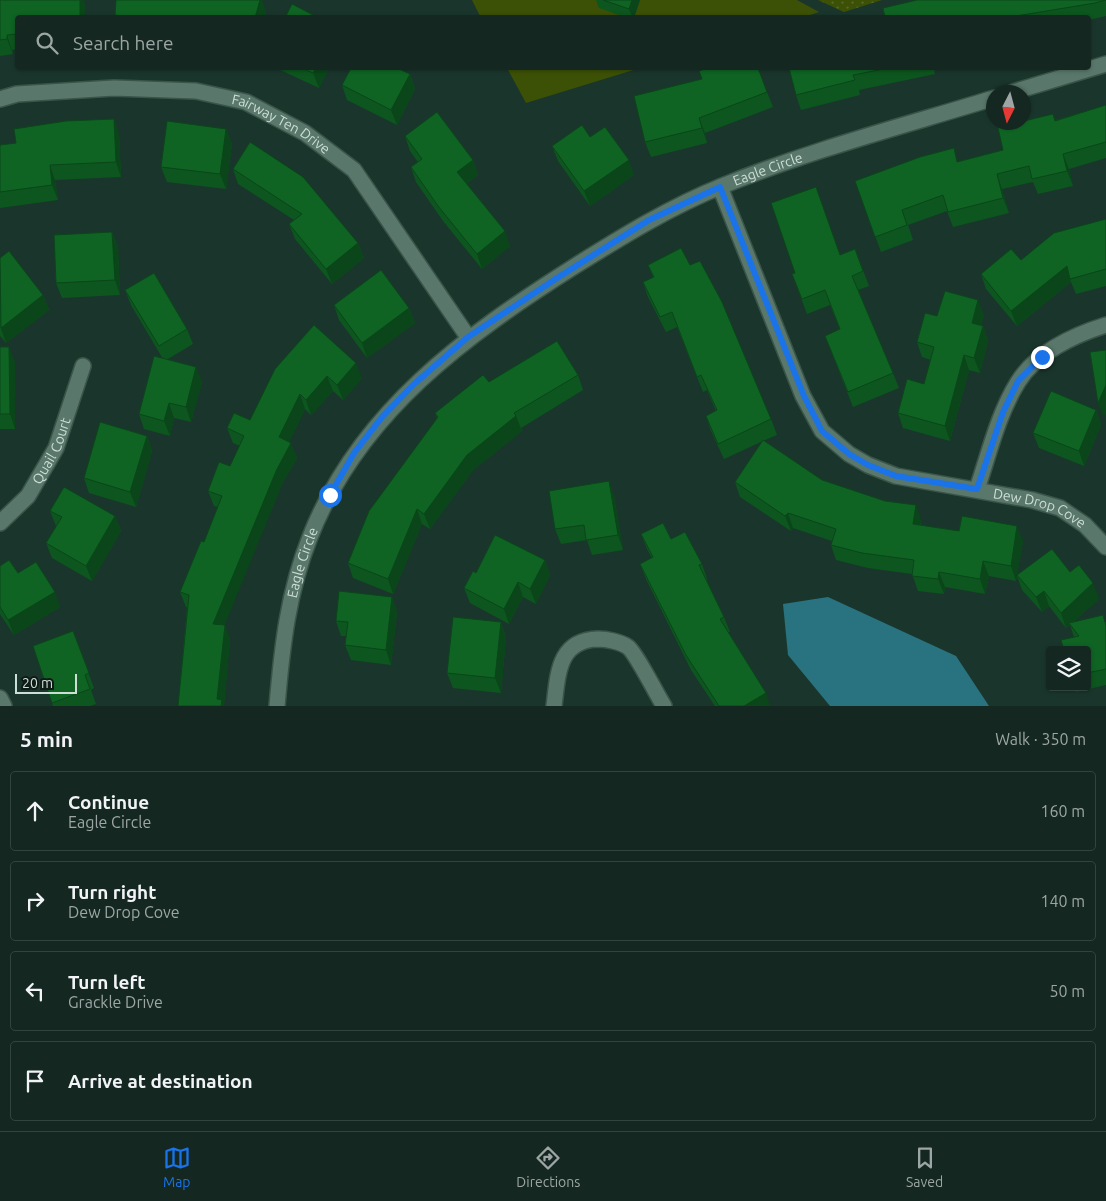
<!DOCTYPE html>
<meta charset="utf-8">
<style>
body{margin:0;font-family:Ubuntu,sans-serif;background:#21342e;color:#f1f3f6}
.controls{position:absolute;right:15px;bottom:15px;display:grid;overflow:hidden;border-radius:5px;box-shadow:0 1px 4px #0004}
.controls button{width:45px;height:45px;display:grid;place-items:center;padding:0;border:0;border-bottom:1px solid #33443f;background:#142821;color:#f1f3f6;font:25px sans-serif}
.compass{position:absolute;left:986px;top:85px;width:45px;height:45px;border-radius:50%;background:#142821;box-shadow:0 1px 4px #0004;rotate:186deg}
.scale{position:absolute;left:15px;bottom:12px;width:62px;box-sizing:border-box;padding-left:5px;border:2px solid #cdded6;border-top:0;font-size:14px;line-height:18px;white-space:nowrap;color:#cdded6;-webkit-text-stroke:4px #0f1b16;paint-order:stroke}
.stop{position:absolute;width:15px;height:15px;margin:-11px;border:4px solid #1a73e8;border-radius:50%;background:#fff}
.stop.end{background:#1a73e8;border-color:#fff;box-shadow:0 1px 5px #0008}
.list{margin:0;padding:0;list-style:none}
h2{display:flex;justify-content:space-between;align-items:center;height:65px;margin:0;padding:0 20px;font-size:21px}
h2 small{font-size:16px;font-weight:400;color:#9da6a5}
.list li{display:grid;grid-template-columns:32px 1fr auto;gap:15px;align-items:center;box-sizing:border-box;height:80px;margin:0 10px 10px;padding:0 10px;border:1px solid #33443f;border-radius:5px}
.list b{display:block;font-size:19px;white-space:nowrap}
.list p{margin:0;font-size:16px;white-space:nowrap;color:#9da6a5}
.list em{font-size:16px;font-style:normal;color:#9da6a5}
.icon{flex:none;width:28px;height:28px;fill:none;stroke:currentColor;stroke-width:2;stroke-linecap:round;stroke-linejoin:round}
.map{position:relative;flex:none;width:1106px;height:706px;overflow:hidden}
.search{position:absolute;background:#142821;box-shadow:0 1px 4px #0004;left:15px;right:15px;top:15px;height:55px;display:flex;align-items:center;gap:12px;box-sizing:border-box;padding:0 18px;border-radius:5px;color:#9da6a5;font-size:19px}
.sheet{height:425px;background:#142821}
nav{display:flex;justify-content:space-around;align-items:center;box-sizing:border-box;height:70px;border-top:1px solid #33443f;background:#142821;font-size:14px;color:#9da6a5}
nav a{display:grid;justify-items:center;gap:2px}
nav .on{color:#1a73e8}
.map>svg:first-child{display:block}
.grass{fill:url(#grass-dots)}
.park{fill:#3c5105}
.water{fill:#28737f}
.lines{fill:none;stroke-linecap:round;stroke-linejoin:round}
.minor-casing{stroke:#3b544a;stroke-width:18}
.tertiary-casing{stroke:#3b544a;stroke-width:18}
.minor{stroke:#59786b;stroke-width:15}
.tertiary{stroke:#59786b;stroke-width:15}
.wall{fill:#0d561f}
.shaded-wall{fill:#0a4619}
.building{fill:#0f6424;stroke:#0a4619}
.route{stroke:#1a73e8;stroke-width:6}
.labels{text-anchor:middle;stroke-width:4;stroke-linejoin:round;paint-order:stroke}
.street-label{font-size:14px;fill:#cdded6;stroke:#0f1b16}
</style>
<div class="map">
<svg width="1106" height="706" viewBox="0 0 1106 706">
<defs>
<pattern id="grass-dots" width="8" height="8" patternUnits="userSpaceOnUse" patternTransform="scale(1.25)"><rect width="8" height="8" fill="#3c5105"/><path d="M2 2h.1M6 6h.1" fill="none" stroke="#576a29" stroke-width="1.8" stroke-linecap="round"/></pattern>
</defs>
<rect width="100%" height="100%" fill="#1a362c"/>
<!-- grass -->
<path class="grass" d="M818,0H882L844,12Z"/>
<!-- park -->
<path class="park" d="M472,0H797L819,12L801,18H481Z
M507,68H640L526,103Z"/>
<!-- water -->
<path class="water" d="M828,597L956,656L989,706H830L788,655L783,604Z"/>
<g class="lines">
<defs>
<g id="minor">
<path id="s1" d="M0,99L17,94L114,88L196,91L246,102L305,133L354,170L468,337"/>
<path id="s2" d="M720,187L803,396L822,431L849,454L868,465L896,476L1032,500L1060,508L1085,525L1106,547"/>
<path d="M977,489C989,454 998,414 1018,382C1036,353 1074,335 1106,325"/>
<path id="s3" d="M0,523L28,496L56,448L83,366"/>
<path d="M0,698L4,706"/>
<path d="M554,706C558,674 558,640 598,639C607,639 621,642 628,647C636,653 657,695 664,706"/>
</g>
<g id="tertiary">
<path d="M1013,92L1106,64"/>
<path id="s4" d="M277,706C282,647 288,592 310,537C359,412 466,335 575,266C623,236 670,207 722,186C811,150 903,126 994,98"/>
</g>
</defs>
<!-- minor casing -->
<use href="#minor" class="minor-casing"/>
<!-- tertiary casing -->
<use href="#tertiary" class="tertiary-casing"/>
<!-- minor -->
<use href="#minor" class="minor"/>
<!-- tertiary -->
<use href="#tertiary" class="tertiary"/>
</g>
<!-- wall -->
<path class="wall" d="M0,0H83L85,4V18H18V49L12,50L13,54L0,56Z
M596,0H640L634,18H628L599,8Z
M1106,0V16L1088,20V18H885Z
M266,12L265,18H115V15Z
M276,68H329L319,88Z
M789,68H934L935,74L859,90L860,95L801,110L796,95Z
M410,74L415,89L397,125L347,100L342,85Z
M767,92L773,107L705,133L707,143L651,157L645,142L634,96Z
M1106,105V158L1069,169L1073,186L1038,194L1033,182L1002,189L1009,213L953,227L947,211L908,225L913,240L881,252L855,181L959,162L1003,150L1056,120Z
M226,129L232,144L226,189L167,182L161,167Z
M119,134L121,177L55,180L58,200L0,208V145Z
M405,136L473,160L478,175L466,184L510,246L482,269L443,221L416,182L411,167L418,162L410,151Z
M590,137L634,175L590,206L558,161L552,146Z
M233,169L358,243L364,258L332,284L295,239L289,224L294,220L238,184Z
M1106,219V286L1076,294L1071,282L1017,326L986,289L981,274L1021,260Z
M112,232L118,247L120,295L62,298L56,283Z
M855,249L869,286L858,290L893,373L899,388L853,407L825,336L840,330L830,305L807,314L792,274Z
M0,258L43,295L49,310L6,343L0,336Z
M648,265H690L771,419L777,435L763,441L822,480L921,520V525L1023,541L1017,575L1070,572L1099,599L1073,622H1106V685L1076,692L1074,687H1087V650L1074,637L1070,625L1066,628L1049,606L1042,612L1022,590L1017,576L1016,581L989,576L985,594L945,587L944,594L918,591L912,574L868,568L836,560L831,545L832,541L793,528L791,531L740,497L735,482L763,441L724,459L711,431L706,416L716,411L707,390L703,392L677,327L666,332L648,297L643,282L653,277Z
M125,290L187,329L193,344L166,360L202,382L191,422L174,418L170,436L144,429L139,414L163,359L131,305Z
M334,305L409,308L415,323L367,358L339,320Z
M984,315L981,325L983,326L988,341L980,373L969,370L950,441L903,428L898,413L924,384L931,360L922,357L917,342L937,316Z
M0,347L15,362V429H0Z
M275,369L362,378L343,400L333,391L311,415L305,409L289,442L297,458L282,484L224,625L230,640L224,704V706H178L187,607H186L180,592L204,542L218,507L214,506L208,491L230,466L240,446L233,443L227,428L250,420Z
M578,375L583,390L521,428L522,431L473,470L430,529L422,524L393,594L353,578L348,563L437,418L435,413L489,382Z
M1096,410L1101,425L1084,466L1039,448L1033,433Z
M147,436L152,451L136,507L89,493L84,478Z
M614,496L623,550L592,555L587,540L561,544L555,529Z
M50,511L115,516L121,531L92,581L52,558L46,543L56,526Z
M641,534L671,539L702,564L707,579L706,580L724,617L730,632H728L770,706H715L691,670L646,579L640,564L652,558L647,549Z
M545,560L550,575L536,604L523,597L509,624L470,603L464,588L476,573Z
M0,566L18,573L60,607L14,635L0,614Z
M392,597L397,612L391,665L351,660L345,645L346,636H341L336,621Z
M501,622L506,637L501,693L453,688L447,673Z
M73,631L94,688L91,690L96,704L90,706H53L33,646Z"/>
<!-- shaded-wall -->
<path class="shaded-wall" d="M80,0H83L85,4V18H81L80,16Z
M260,0H262L266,12L265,18H255Z
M632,0H640L634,18H633L629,9Z
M7,35L12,50L13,54L7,39Z
M316,68H329L319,88L313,73Z
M410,74L415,89L397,125L391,110Z
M699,118L705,133L707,143L702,128Z
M114,119L119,134L121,177L116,162Z
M226,129L232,144L226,189L220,174Z
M1063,154L1069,169L1073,186L1067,171Z
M473,160L478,175L462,187L457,172Z
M629,160L634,175L590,206L584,191Z
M50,165L55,180L58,200L52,185Z
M997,174L1002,189L1009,213L1003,198Z
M505,231L510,246L482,269L477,254Z
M112,232L118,247L120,295L115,280Z
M358,243L364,258L332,284L326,269Z
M1067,266L1071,282L1017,326L1011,311Z
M43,295L49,310L6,343L1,328Z
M978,300L984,315L978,338L972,323Z
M409,308L415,323L367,358L362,343Z
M983,326L988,341L980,373L974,358Z
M9,347L15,362V429L10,414Z
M964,355L969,370L950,441L945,426Z
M356,363L362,378L343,400L337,385Z
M196,367L202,382L191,422L186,407Z
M327,376L333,391L311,415L306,400Z
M1106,385V413L1104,418L1098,403Z
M300,394L305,409L284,452L279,437Z
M169,403L174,418L170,436L164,421Z
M1096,410L1101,425L1084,466L1079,451Z
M516,416L522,431L473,470L430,529L424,514L467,455Z
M147,436L152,451L136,507L130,492Z
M291,443L297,458L282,484L219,639L213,624L277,469Z
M609,481L614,496L623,550L618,535Z
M916,505L921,520L919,539L913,524Z
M417,509L422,524L393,594L388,579Z
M788,513L793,528L791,531L785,516Z
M115,516L121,531L92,581L86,566Z
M1017,526L1023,541L1016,581L1011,566Z
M545,560L550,575L536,604L530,589Z
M983,561L989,576L985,594L980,579Z
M939,572L945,587L944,594L938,579Z
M518,582L523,597L509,624L504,609Z
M1093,583L1099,599L1066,628L1061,613Z
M1044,591L1049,606L1042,612L1036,597Z
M55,592L60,607L14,635L8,620Z
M392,597L397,612L391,665L386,650Z
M501,622L506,637L501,693L495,678Z
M225,625L230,640L224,704V706H220L217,699Z
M766,693L770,706H744Z"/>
<!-- building -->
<path class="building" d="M0,0H80V16H52V18H18V34L7,35V39L0,40Z
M116,0H260L255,18H137L115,15Z
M603,0H632L629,9Z
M917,0H1106L1095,3L1004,18H885L883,8Z
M292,4L315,16L314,18H285Z
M302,68H316L313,73Z
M351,68H397L410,74L391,110L342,85Z
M708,68H758L767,92L699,118L702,128L645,142L634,96L702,79L699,71Z
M789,68H889L853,75L855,80L796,95Z
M1106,105V142L1063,154L1067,171L1032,179L1029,166L997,174L1003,198L948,212L943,195L902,210L907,225L875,237L855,181L920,157L954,148L957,162L1003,150L998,128L1019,122H1024V121L1053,114L1055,121Z
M437,112L473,160L457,172L505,231L477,254L438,206L411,167L422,159L405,136Z
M114,119L116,162L50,165L52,185L0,192V145L16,143L14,129L66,121Z
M167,121L226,129L220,174L161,167Z
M582,125L590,137L605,127L629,160L584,191L552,146Z
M250,142L303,177L358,243L326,269L289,224L302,214L233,169Z
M816,187L840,255L855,249L863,271L852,276L893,373L848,392L825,336L840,329L825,290L802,299L792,274L795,273L771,203Z
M1106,219V269L1070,279L1067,266L1011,311L981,274L1011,249L1021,260L1054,233Z
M112,232L115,280L56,283L54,235Z
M681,248L690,265L700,261L722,302L771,419L718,444L706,416L717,410L701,375L697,377L672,312L660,317L643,282L654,277L648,265Z
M9,251L43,295L1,328L0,258Z
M381,270L409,308L362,343L334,305Z
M154,273L187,329L159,346L125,290Z
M945,291L978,300L972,323L983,326L974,358L964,355L945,426L898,413L907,379L924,384L934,347L917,342L925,313L937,316Z
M314,325L356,363L337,385L327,376L306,400L300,394L279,437L291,443L277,469L213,624L225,625L217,699L222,700L221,706H178L189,595L180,592L201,541L204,542L222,496L208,491L219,462L230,466L244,436L227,428L234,413L250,420L275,369Z
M557,341L578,375L514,413L516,416L467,455L424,514L417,509L388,579L348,563L369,511L438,417L435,413L483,375L489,382Z
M0,347H9L10,414H0Z
M1106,350V385L1098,403L1090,352Z
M154,356L196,367L186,407L169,403L164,421L139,414Z
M1051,391L1096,410L1079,451L1033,433Z
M100,422L147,436L130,492L84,478Z
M763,440L822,480L885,501L916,505L913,524L959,531L962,516L1017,526L1011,566L983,561L980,579L939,572L938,579L912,576L914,560L862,553L831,545L836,529L788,513L785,516L735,482Z
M609,481L618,535L586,540L584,525L555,529L549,491Z
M64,487L115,516L86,566L46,543L62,517L50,511Z
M663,523L671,539L685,532L702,564L699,565L724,617L720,619L766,693L744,706H719L686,655L640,564L653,557L641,534Z
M495,535L545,560L530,589L518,582L504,609L464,588L473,571L476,573Z
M1052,549L1070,572L1079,565L1093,583L1061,613L1044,591L1036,597L1017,575Z
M9,560L18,573L36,562L55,592L8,620L0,607V566Z
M339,591L392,597L386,650L345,645L348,622L336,621Z
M1103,615L1106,626V669L1087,673V650H1064L1061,640L1079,636L1069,623Z
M453,617L501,622L495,678L447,673Z
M73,631L89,673L85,675L90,689L52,703L33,646Z"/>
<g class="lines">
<!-- route -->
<path class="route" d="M330,495L354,453L382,417L414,384L468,337L557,278L649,220L720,187L804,396L822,431L849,454L868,465L896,476L977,489L1003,412L1018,381L1042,357"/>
</g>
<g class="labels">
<!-- street labels -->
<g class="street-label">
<text dy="5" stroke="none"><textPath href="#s1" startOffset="289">Fairway Ten Drive</textPath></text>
<text dy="5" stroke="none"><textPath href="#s4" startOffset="775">Eagle Circle</textPath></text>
<text dy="5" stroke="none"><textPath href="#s3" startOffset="90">Quail Court</textPath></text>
<text dy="5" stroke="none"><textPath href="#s2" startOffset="500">Dew Drop Cove</textPath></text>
<text dy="5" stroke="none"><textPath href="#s4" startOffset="146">Eagle Circle</textPath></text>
</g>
</g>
</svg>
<div class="controls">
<button><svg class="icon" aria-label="layers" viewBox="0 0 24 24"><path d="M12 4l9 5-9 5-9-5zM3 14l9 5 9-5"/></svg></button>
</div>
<svg class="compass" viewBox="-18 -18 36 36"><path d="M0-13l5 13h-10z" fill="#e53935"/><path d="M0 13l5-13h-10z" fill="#9da6a5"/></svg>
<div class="scale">20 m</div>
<div class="stop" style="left:330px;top:495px"></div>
<div class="stop end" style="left:1042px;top:357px"></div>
<div class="search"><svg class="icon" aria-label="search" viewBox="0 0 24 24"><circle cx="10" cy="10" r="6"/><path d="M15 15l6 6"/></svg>Search here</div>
</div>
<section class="sheet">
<h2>5 min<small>Walk · 350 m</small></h2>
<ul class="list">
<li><svg class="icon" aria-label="ahead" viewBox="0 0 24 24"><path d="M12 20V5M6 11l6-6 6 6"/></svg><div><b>Continue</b><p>Eagle Circle</p></div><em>160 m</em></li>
<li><svg class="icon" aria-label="right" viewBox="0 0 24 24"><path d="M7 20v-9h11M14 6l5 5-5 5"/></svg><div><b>Turn right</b><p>Dew Drop Cove</p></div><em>140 m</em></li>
<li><svg class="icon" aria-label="left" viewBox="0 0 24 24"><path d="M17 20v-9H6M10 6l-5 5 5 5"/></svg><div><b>Turn left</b><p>Grackle Drive</p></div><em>50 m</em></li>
<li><svg class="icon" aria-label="arrive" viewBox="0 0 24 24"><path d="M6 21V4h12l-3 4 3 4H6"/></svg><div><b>Arrive at destination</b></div></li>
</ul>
</section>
<nav>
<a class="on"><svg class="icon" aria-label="map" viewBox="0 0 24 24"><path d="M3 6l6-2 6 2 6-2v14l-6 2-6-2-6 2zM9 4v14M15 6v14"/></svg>Map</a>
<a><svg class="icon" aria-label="directions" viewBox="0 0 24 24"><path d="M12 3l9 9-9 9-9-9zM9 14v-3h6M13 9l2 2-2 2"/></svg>Directions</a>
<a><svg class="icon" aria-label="saved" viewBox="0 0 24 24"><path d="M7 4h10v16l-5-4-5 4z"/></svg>Saved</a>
</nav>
